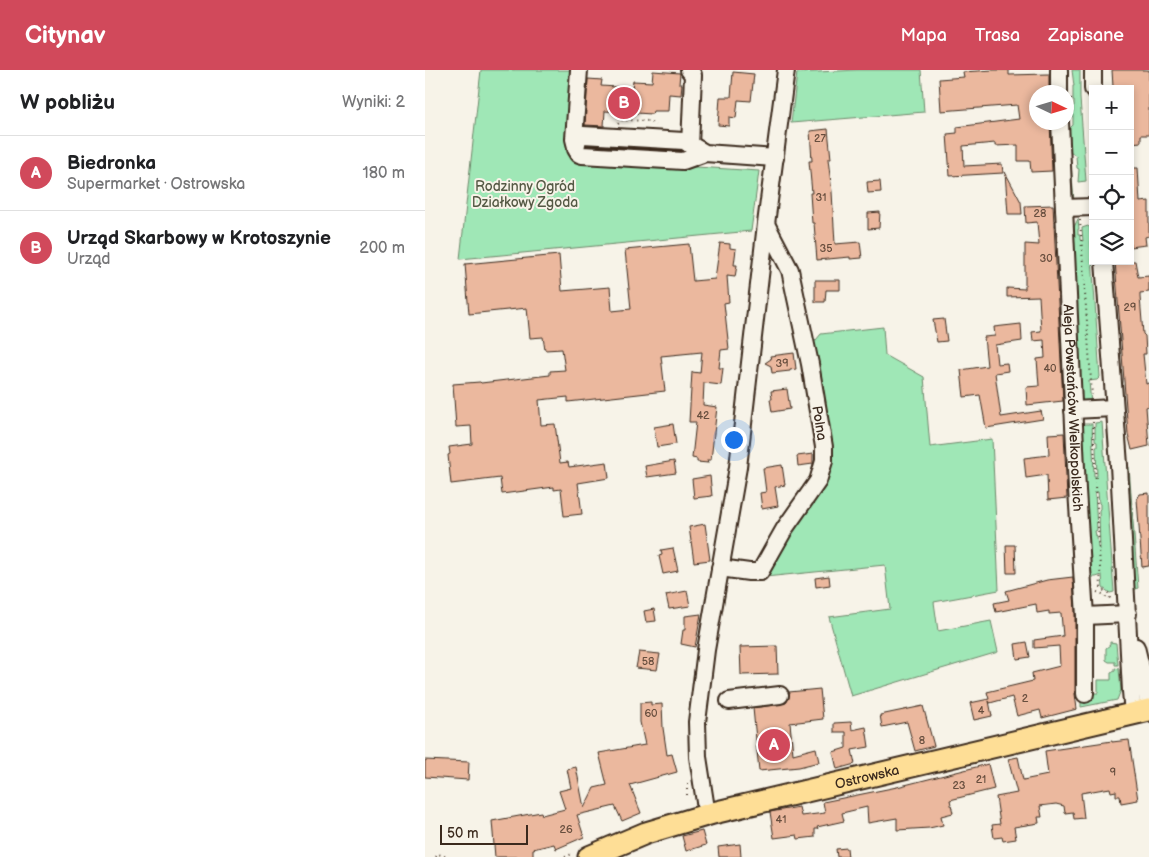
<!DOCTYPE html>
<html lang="pl">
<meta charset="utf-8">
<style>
body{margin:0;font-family:"Balsamiq Sans",sans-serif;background:#f6f6f6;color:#202124}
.controls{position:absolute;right:15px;top:15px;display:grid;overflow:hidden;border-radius:0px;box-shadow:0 2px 8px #0003}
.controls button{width:45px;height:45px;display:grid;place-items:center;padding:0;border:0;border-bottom:1px solid #e0e0e0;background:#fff;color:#202124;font:25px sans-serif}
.compass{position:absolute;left:604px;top:15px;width:45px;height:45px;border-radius:50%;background:#fff;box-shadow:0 2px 8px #0003;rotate:94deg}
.scale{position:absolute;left:15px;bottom:12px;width:88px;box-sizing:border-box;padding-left:5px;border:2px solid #3b2a1e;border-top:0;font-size:14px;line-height:18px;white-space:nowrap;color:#3b2a1e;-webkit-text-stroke:4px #f7f3e8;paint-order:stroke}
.you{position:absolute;left:308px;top:369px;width:18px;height:18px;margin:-12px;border:4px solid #fff;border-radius:50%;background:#1a73e8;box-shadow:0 0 0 8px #1a73e833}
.badge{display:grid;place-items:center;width:32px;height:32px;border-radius:50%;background:#d1495b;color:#fff;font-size:16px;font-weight:700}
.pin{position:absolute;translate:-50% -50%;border:2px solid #fff;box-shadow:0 1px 5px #0006}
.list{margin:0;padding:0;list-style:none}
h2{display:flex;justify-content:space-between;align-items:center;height:65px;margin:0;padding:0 20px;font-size:21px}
h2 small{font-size:16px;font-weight:400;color:#757577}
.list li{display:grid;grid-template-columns:32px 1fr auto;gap:15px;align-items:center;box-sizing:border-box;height:75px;padding:0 20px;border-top:1px solid #e0e0e0}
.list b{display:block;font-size:19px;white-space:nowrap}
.list p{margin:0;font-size:16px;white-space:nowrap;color:#757577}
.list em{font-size:16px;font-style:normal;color:#757577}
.icon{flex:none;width:28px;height:28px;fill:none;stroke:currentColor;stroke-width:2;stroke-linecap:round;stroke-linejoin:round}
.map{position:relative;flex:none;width:724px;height:787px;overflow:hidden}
header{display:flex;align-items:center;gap:30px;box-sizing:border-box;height:70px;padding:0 25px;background:#d1495b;color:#fff}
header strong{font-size:24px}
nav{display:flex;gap:28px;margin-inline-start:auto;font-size:18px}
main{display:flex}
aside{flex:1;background:#fff}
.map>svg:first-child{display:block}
.green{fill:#9fe7b6;stroke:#6d886a;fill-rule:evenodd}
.building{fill:#ebb89e;stroke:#3b2a1e}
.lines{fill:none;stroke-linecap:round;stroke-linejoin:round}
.minor-casing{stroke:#3b2a1e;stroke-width:20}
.major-casing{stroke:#3b2a1e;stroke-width:25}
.path{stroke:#3b2a1e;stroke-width:2;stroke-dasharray:1 4;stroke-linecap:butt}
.minor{stroke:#f7f3e8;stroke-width:16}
.major{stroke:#fede96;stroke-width:21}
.labels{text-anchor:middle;stroke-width:4;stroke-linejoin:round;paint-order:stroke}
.number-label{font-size:11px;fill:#674e3e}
.park-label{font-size:14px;fill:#545944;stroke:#f7f3e8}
.street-label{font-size:14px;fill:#3b2a1e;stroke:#f7f3e8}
</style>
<header>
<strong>Citynav</strong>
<nav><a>Mapa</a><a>Trasa</a><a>Zapisane</a></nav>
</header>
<main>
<aside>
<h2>W pobliżu<small>Wyniki: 2</small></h2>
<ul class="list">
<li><span class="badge">A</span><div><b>Biedronka</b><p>Supermarket · Ostrowska</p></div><em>180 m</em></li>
<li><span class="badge">B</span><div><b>Urząd Skarbowy w Krotoszynie</b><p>Urząd</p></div><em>200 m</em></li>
</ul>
</aside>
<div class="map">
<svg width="724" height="787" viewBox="0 0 724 787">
<rect width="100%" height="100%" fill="#f7f3e8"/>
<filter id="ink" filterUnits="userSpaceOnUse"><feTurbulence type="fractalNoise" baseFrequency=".02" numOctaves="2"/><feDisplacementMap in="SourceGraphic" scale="10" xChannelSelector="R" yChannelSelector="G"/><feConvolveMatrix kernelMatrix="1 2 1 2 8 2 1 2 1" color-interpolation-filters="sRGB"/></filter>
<g filter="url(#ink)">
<!-- green -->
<path class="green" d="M56,0H150L146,89L334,101L326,161L35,189Z
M433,0H496L499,42L366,53L372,3Z
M647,0H655V28L661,111L653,112L654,99L652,98L651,86L645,81L649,132L645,130L642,35L643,60L648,55V36H649V30H648V16H649Z
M653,149L654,159H653V165H655V170L658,171L657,158L663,156L665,158L675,307L672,310L664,311L666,335L655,333L648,159Z
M458,257L460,285L499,307L505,377L567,369L574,520L509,532L513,561L566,551L573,582L426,626L404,547L465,539L460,495L340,507L365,460L395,417L386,276L396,264Z
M677,352L689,522L685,523L678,518L677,505L671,507H665L657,354H667L669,406H672L671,378L672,377V372L670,371V353ZM670,422H673L674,433L675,434V439L674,440L675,480L673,478L672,467L671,466L670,461L672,460Z
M704,397L713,518L709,520L701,398Z
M685,572L691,573L693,595H690V592H684L681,590V578L685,575Z
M690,598L694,599L696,620L692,630L656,637V628L667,623H673V610H686V603L690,601Z"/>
<!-- building -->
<path class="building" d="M568,0H584V5L624,4V22H612V52H625L627,101L606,102L605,91H593V75L570,76V73L538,76L539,96L577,94L578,103L525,106L522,64L532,63V57L594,49L592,35L516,41L514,9L539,7L538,2Z
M687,0H724V65H716V72L705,73V17H688Z
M228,1L255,3L254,14H257L256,25L244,24L243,41H228L227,44L180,41L179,56L160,55L163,9L177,10L176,16L207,18L208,11L227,12Z
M308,2L329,4L326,31L313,30L311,48L304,47V56L293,55L295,27H306Z
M403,59L406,89H403L407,122L410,174L435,172L437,188L425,189V187L392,190L389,153H387L385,123H387L384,91H387L385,61Z
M705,98H713L715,132L724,131V166L720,167L721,175L705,177Z
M580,102L596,132L597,144H583Z
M455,111L456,122L443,123L442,112Z
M628,135L638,331L602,335L601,317L614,316L612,289L620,288L619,270L608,271L607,262L616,261L614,226L582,227V218L600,219V174L614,175L612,152L601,153L600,136Z
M455,142L454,158L443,159V143Z
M295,173L305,174V178L311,179L309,195H312L310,207L302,206L304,232L299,233L304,279L296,280L294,298H298L296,315L279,313L278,335L292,337L286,390H282L283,393L272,392V389L267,388L271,352H264L267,302L275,303L277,282L236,286L240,321L143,332V327L114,330L116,355L130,354L135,393L143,392L144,397L182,392L184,408L153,413L157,444L139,446L136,419L129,420V417L77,424L75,408L26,414L23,385L25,384L24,377L47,374L46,356L31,357L28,314L55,312L56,313L125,305V301L140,300L137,279L120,280L118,267L105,268L102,238L44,244L40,194L134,185L137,221L185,217L187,241L206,239L200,180L264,174L268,211L290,209Z
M690,191H710L713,207L724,206V222L715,223V227L718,264L720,266L721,284H718L721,314L724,313V336L721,337L724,376L707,380L703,364Z
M390,210H415V220H401L400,232H390Z
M519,249L522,271L512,272L508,250Z
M596,254L597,271L570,275L572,294L582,293L583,301L570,303L576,347L616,341L618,349L561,358L555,325L539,327L536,300L562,296L559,267L570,266L569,257Z
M369,283L371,299L365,300V301L347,303L346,296L340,293L346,289L345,286Z
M362,319L365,339L347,342L345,329H347L346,321Z
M248,354L251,374L232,377L229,357Z
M639,363L642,428L623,430L622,405L601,408L599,388L624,385L623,364Z
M388,384V394L373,396L372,386Z
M249,391L251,403L222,407L220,396Z
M357,395L360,415L350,417L353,436L337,439L335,423L341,422L338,398Z
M285,406L287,426L269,428L267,409Z
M724,423V496L717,497L712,429L715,424Z
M280,454L285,490L269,492L264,457Z
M581,475H590L591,503H582Z
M248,478L253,501L238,504L234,486L237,485L236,480Z
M404,506L405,515L391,517L390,508Z
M648,507L650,541V624L652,639L617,648L615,640L592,646L587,627L565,633L564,631L567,646L549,650L545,633L564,629L562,622L608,611L607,603L635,596L634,576L609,578V570L638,566L636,543L624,544V541L612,543L611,534L571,542L569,533L584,530L581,521L622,510Z
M262,521L265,536L244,539L241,525Z
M229,539L231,551L221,552L219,541Z
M276,544L270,577L256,574L258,560H260V546Z
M602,572L605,587L592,589L590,574Z
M352,576L353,604L316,605L315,577Z
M214,582L235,584L232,600L211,598Z
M395,619L398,649L365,653L368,684L391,678L394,692L374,697L334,701L328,638L361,633L364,628V622Z
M226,632V635L237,634L238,658L242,685L247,684L252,702L205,715L216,743L197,751L190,736L152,745L159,767L131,779L129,774L108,779V787H70L67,751L116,742L117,745L140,739L134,721L146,718L142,699L151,697L159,738L169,718L182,715L174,683L220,675L215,652V633Z
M498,636L509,676L490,681L482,652L457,657L455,645Z
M426,652L427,660L441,657L444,677L427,680L430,694L412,699L408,682L421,678V662H409V653Z
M704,670L713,730L696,733L695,726H691V721L686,722L685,718L656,723L659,748L649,749L648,742L640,743L639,736L631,734L615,736L617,747H613L614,753L589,757L591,769L578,771L577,767L569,768L567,755L575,754L571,727L592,723L583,689L593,687L598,710L623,705L620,681L687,671V672Z
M0,690L44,692L43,710L0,707Z
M563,694L569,719L525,730L528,743L516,746L518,755L504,758L472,760V748L443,753L442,737L417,743L419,751L392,757L393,759H390V767L373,769L372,765L349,768L345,742L374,737L376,746L400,743L398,732L472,717Z
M277,761L281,775L261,781L257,766Z
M315,774L316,787H294L293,777Z
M422,778L423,787H412L411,779Z"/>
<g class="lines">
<defs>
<g id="minor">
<path d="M264,0L268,5L265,75"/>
<path d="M634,0V22"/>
<path d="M668,0V19"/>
<path id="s1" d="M635,52L652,420L660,546V624"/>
<path d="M151,77L149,69L154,0"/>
<path d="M280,83L259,71L158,65L153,68L151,79L154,84L157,85L258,91L280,83L350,88"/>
<path d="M639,138L668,137"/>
<path d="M679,191L694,395L706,621L708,644"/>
<path d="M648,340L689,338"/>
<path d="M295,498L324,502H335L360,458L393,411L399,391V377L385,294L365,200L341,154"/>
<path d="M660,546L703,544"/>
<path d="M711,577L721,618L724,641"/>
<path d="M304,631L355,625"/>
<path d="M282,745L273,687L272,652L281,580L313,397L341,154L361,0"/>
</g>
<g id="major">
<path id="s2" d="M164,787L221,763L288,743L724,640"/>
</g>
</defs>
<!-- minor casing -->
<use href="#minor" class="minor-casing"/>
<!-- major casing -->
<use href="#major" class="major-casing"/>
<!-- path -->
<path class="path" d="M646,28V43
M203,50V43
M193,54L197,50L225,51L230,55
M655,150L667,325
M668,352L676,519L683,523L686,531
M672,522L680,525L682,530
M262,714V728
M11,787L13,784L23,787
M140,787L147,784"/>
<!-- minor -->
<use href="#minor" class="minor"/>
<!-- major -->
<use href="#major" class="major"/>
</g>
</g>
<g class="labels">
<!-- number labels -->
<g class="number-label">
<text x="395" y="72">27</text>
<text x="396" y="131">31</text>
<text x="615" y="147">28</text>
<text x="401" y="182">35</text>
<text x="621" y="192">30</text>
<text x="705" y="241">29</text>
<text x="357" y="297">39</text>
<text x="625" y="302">40</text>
<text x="278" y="349">42</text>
<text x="223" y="595">58</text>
<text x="600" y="632">2</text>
<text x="556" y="644">4</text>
<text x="226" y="647">60</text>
<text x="497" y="674">8</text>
<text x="688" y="706">9</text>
<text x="556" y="713">21</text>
<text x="534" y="719">23</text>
<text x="356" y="753">41</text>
<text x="141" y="763">26</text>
</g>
<!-- park labels -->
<g class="park-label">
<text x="100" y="121">Rodzinny Ogród<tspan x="100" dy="16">Działkowy Zgoda</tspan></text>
</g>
<!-- street labels -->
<g class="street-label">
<text dy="5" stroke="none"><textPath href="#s1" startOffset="286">Aleja Powstańców Wielkopolskich</textPath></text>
<text transform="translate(395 353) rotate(81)" y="5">Polna</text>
<text dy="5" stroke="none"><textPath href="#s2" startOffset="290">Ostrowska</textPath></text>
</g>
</g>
</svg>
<div class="controls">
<button>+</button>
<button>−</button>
<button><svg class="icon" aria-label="locate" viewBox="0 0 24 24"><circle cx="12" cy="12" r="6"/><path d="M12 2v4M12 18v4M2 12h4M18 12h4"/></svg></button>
<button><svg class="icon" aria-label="layers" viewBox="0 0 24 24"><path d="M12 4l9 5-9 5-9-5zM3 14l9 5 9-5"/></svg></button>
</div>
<svg class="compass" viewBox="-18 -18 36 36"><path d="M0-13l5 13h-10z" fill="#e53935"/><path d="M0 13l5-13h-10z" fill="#757577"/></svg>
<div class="scale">50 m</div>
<div class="you"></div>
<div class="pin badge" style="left:349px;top:675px">A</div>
<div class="pin badge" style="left:199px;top:33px">B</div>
</div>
</main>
